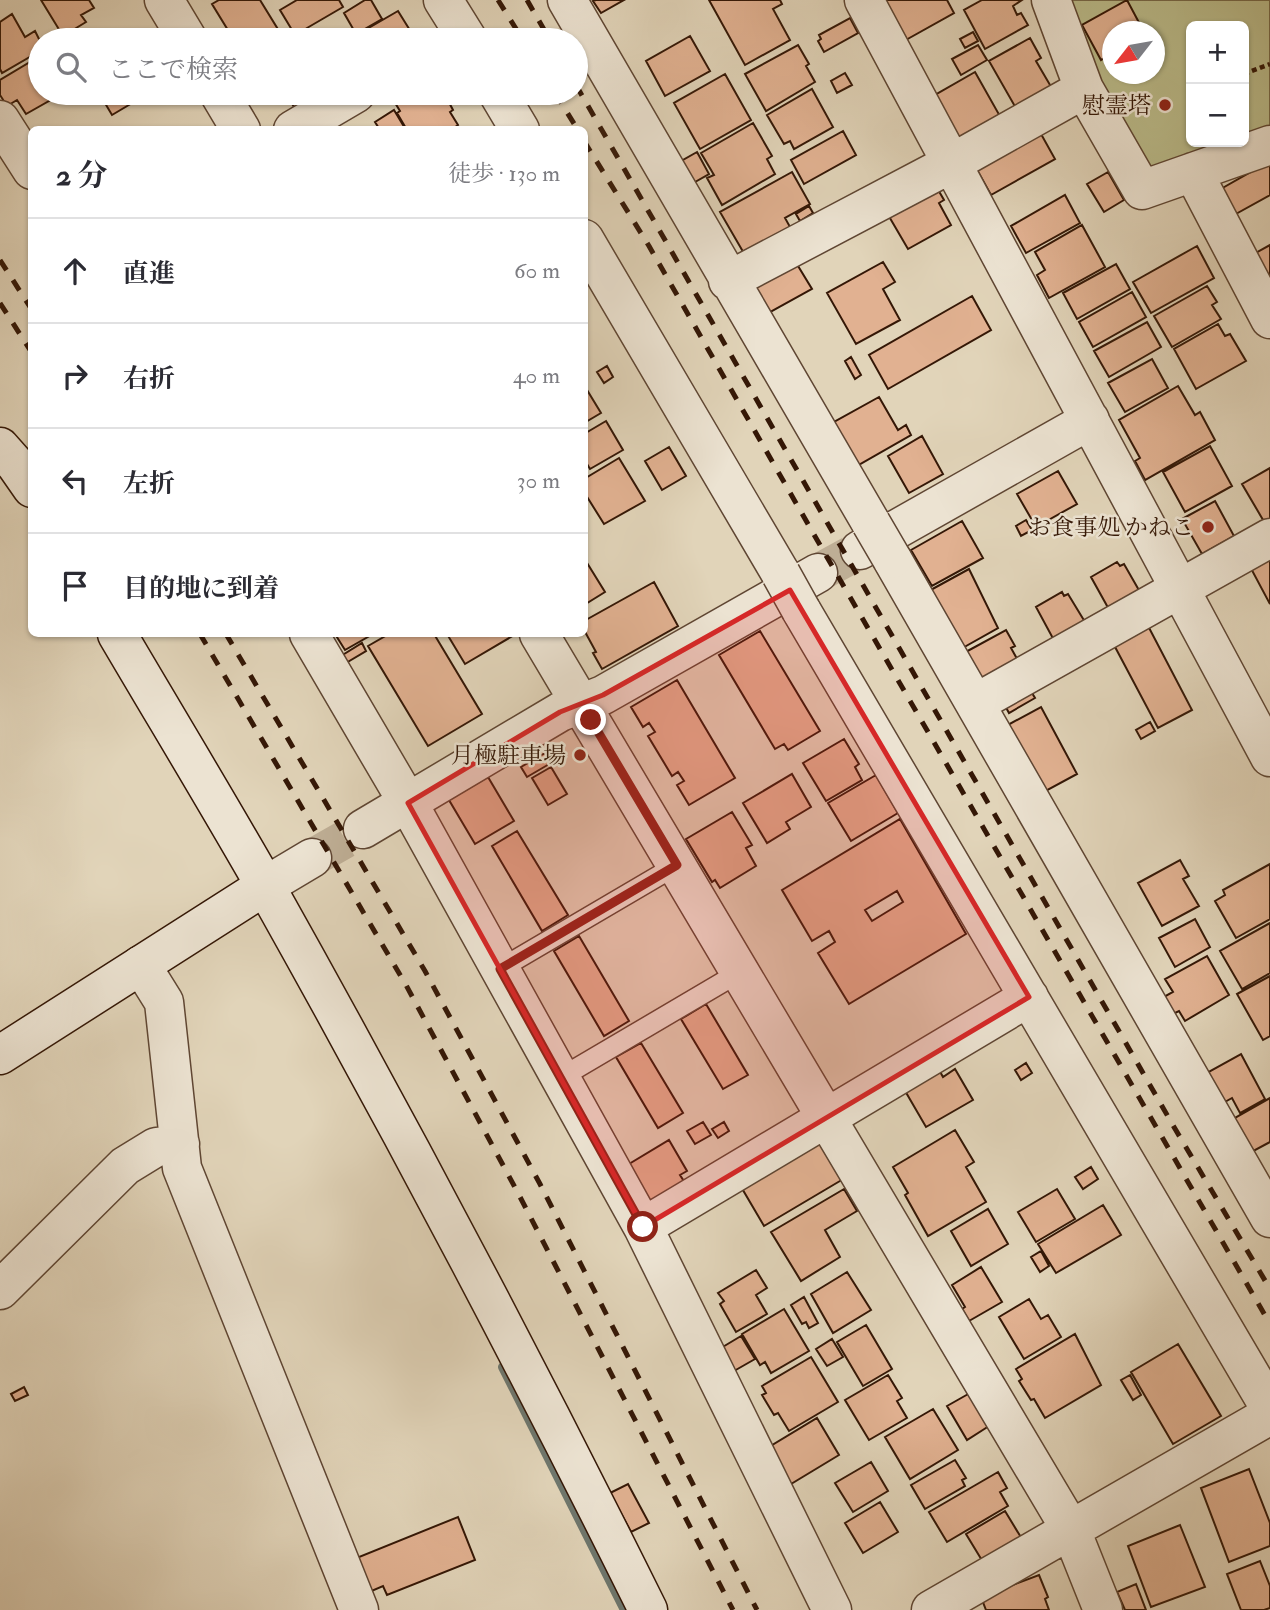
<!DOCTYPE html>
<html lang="ja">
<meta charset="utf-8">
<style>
body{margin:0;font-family:"IM FELL Double Pica","Noto Serif JP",serif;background:#f2f2f3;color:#2b2b33}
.controls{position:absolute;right:21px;top:21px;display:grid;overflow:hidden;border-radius:10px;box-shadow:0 2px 5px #0004}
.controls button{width:63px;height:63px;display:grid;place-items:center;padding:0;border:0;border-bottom:2px solid #e1e1e2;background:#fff;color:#2b2b33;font:35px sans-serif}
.compass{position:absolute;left:1102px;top:21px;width:63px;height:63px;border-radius:50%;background:#fff;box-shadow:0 2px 5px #0004;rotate:239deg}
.stop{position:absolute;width:21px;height:21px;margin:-16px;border:5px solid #8f2418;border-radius:50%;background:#fff}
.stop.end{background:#8f2418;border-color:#fff;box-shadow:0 2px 7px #0008}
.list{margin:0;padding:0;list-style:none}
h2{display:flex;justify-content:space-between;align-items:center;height:91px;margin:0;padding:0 28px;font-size:30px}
h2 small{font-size:23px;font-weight:400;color:#7c7c81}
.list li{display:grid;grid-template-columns:46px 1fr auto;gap:21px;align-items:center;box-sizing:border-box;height:105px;padding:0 28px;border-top:2px solid #e1e1e2}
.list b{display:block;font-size:26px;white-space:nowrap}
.list em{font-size:23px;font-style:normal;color:#7c7c81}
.icon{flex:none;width:38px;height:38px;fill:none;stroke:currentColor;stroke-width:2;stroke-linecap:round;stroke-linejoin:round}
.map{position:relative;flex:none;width:1270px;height:1610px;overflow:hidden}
.search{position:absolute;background:#fff;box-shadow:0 2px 5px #0004;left:28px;top:28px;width:560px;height:77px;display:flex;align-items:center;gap:18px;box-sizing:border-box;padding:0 24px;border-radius:38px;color:#7c7c81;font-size:26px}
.panel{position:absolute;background:#fff;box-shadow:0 2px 5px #0004;left:28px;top:126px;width:560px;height:511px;border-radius:10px}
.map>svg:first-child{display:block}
.green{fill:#babb8a;stroke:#776948;stroke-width:2;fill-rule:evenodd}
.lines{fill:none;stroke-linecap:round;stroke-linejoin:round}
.stream{stroke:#6e776e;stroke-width:10}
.building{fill:#e1b191;stroke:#341706;stroke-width:2;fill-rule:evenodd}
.street-tunnel{stroke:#beae95;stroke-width:38;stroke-dasharray:38 19;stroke-linecap:butt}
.lane-casing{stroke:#5f4633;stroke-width:22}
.street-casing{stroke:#5f4633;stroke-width:41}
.secondary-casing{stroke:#341706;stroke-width:41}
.path{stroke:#341706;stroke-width:4.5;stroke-dasharray:5 3.5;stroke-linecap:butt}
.lane{stroke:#ece3d2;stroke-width:19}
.street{stroke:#ece3d2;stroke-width:38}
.secondary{stroke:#ece3d2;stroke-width:38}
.rail{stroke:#341706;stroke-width:5;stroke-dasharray:12 12;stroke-linecap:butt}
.street-bridge-casing{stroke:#5f4633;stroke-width:41;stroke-linecap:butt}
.street-bridge{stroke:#ece3d2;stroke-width:38}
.route{stroke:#8f2418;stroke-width:9}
.marked{fill:#d62828;fill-opacity:0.2;stroke:#d62828;stroke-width:5;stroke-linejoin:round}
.poi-dot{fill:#8f2418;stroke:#ece3d2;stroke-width:2.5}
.labels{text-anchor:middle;stroke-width:5;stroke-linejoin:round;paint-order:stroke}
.poi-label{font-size:23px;fill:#341706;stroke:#ece3d2;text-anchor:end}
</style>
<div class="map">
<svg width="1270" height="1610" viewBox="0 0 1270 1610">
<rect width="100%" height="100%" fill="#e1d4b9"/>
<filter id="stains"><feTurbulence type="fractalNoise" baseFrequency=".00286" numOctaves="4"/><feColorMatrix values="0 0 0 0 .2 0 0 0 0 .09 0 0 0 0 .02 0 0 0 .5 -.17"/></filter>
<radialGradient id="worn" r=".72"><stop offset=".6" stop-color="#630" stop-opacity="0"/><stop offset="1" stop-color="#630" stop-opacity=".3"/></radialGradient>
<!-- green -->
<path class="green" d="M1061,0H1270V134L1171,169L1143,166ZM1191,26H1244V142H1191ZM1112,32H1154V74H1112Z"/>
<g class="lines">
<!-- stream -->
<path class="stream" d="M503,1367L625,1610"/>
</g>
<!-- building -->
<path class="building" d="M41,0H89L94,8L81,15L86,22L63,36Z
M219,0H260L279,31L263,40H234L212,4Z
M297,0H339L343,7L295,35L280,10Z
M365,0H371L382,19L356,34L344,13Z
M596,0H624L601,13L593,1Z
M709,0H780L782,4L773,9L790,40L745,65Z
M887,0H947L954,13L904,41L882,3Z
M982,0H1022L1013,6L1017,15L1021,13L1028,25L985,49L964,10Z
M1127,0L1144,32H1112V53L1101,60L1082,25Z
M398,11L416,40H365L360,33Z
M12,14L25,37L35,31L40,41V51L2,73L0,69V22Z
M850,18L858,33L824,52L818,41L821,39L819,35Z
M973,32L978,41L965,48L960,39Z
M690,36L710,71L665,96L646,61Z
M1030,38L1041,58L1036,61L1053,90L1017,110L989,61Z
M798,45L809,64L806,66L815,82L766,111L745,74Z
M978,45L987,60L961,75L952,59Z
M40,56V93H63L26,114L17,100L7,106L0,95V80Z
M975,72L1001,118L960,141L935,95Z
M845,73L852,85L837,93L831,81Z
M725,74L751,120L700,149L674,103Z
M812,89L833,127L794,149L790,141L784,144L767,115Z
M99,93H149L112,115Z
M285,93H325L296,110Z
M402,93H444L453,110L450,112L458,125L451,130H407L397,113L400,111L392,98Z
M394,110L406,130H380L375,122Z
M753,123L772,156L767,159L775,174L722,205L707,178L714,175L701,153Z
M1036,125L1055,159L991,195L972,161Z
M843,131L856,155L804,184L791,160Z
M697,152L709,174L688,186L676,164Z
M1270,161V195L1234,215L1219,190Z
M792,172L810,204L785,218L795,236L749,262L720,212Z
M1108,172L1124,200L1104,212L1087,184Z
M933,181L944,200L939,203L951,225L908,249L887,213Z
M1065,195L1080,223L1026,253L1011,226Z
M809,206L813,213L800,221L796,214Z
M1082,225L1105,267L1049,298L1037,275L1045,270L1035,252Z
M1270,245V282L1252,255Z
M1197,246L1214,278L1151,313L1133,282Z
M795,261L812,289L765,315L749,287Z
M883,262L895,282L883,289L900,320L856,344L827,293Z
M1116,264L1130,289L1077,319L1063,293Z
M1207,286L1217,302L1212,305L1221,319L1172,347L1154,316Z
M1132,292L1146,317L1093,347L1079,322Z
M972,296L991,330L888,389L869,355Z
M1147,322L1161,347L1109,377L1094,351Z
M1218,324L1225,336L1230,334L1246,361L1196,389L1174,349Z
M851,357L861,375L855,379L845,361Z
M1152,359L1168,388L1125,412L1108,383Z
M607,366L613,377L604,383L597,372Z
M584,385L601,413L584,423Z
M1178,386L1195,415L1200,412L1215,440L1145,480L1135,461L1140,458L1119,420Z
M879,397L898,430L906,425L911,435L855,467L834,422Z
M606,421L623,450L590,469L584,459V434Z
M922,436L943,474L909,493L888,456Z
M1210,446L1232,486L1185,512L1163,472Z
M669,447L686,476L662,490L645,461Z
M619,458L645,501L604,524L584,492V479Z
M1270,468V522L1266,525L1242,484Z
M1058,471L1077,504L1036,527L1017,494Z
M1215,501L1234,536L1202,554L1182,519Z
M1026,520L1032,530L1021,536L1016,526Z
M962,521L983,558L932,586L911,550Z
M1270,549V604L1247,561Z
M584,558L605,592L584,605Z
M1117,562L1120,566L1124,564L1140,592L1111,613L1091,577Z
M969,569L998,628L959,650L927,592Z
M654,582L678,626L602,669L593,653L596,652L584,630V621Z
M1062,592L1064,596L1068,594L1085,622L1056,644L1036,607Z
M1146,622L1192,710L1158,728L1114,645Z
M1006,630L1015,646L1011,648L1021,666L981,688L962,654Z
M760,631L820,731L788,750L784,744L775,749L719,655Z
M335,634H373L345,650Z
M389,634H434L482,714L428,746L368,646Z
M447,634H516L465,664Z
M362,643L366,651L346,663L341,656Z
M677,680L735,778L689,805L677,785L684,781L678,772L672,776L648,736L655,732L649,723L643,727L631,707Z
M1029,688L1035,698L1009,713L1003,702Z
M1041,707L1077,774L1042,793L1006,726Z
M1150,722L1155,731L1141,739L1136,730Z
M844,739L859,764L855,767L862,780L826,801L803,763Z
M545,753L551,763L527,777L521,767Z
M551,767L567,794L548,805L532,778Z
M792,774L811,807L786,822L790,829L767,843L743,803Z
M876,775L898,813L851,841L828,803Z
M488,777L514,821L475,844L449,800Z
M732,812L752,845L746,848L756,866L720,888L715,880L712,882L686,839Z
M900,819L966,934L849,1004L818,953L835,942L829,931L812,941L782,890ZM897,891L903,902L872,921L865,910Z
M517,831L568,915L542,931L492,846Z
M1180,860L1189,876L1183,879L1199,906L1162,926L1138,883Z
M1270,864V919L1236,938L1215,901L1225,895L1223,890Z
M1195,919L1210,947L1175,967L1159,938Z
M1270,923V973L1242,989L1220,951Z
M579,936L629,1021L604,1036L554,951Z
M1207,956L1229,995L1185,1021L1179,1011L1171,1015L1162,998L1173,992L1165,979Z
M1270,976V1036L1263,1040L1237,994Z
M706,1004L748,1075L723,1089L681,1019Z
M641,1043L683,1113L658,1128L616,1057Z
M1241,1054L1265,1099L1240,1113L1232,1098L1223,1103L1203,1075Z
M1026,1063L1032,1073L1021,1080L1015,1070Z
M938,1068L943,1077L955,1069L973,1100L926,1127L904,1089Z
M1270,1098V1142L1246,1155L1228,1122Z
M703,1122L711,1135L695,1144L687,1131Z
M724,1122L729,1131L718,1138L712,1129Z
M955,1130L974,1162L966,1167L986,1202L928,1236L905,1195L908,1193L893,1167Z
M820,1138L845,1178L764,1226L740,1185Z
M669,1140L687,1171L680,1175L687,1186L649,1209L624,1167Z
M1091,1167L1098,1179L1083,1189L1075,1177Z
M844,1189L857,1211L825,1230L840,1257L801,1281L771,1232Z
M1057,1189L1075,1219L1036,1242L1018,1212Z
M1103,1205L1121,1235L1056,1273L1038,1244Z
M988,1209L1008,1244L971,1266L951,1231Z
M1041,1251L1049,1266L1040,1272L1031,1257Z
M981,1267L1002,1302L969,1321L962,1309L965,1307L952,1285Z
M756,1270L767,1288L756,1295L767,1314L736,1332L720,1304L724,1301L718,1293Z
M847,1272L871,1310L833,1333L811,1294Z
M804,1297L818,1323L809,1328L806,1322L802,1324L791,1305Z
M1029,1299L1041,1319L1048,1315L1061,1337L1024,1359L999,1317Z
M784,1309L809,1351L771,1373L765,1362L760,1365L742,1334Z
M866,1325L892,1369L863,1386L837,1342Z
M1075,1334L1101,1385L1045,1418L1034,1399L1031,1400L1019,1381L1022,1379L1016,1369Z
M741,1336L755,1359L734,1371L721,1348Z
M832,1339L843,1357L827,1366L816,1349Z
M1178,1344L1221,1416L1173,1444L1131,1372Z
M811,1357L838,1402L789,1431L778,1413L774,1415L762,1395L766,1393L762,1386Z
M888,1375L902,1398L897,1401L907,1418L869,1440L845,1400Z
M1130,1375L1141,1395L1133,1400L1121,1380Z
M24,1387L28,1395L15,1401L11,1394Z
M970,1393L989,1426L967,1440L947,1406Z
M933,1409L958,1450L910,1479L885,1437Z
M817,1418L839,1455L791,1484L764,1450Z
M955,1460L966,1478L962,1480L965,1486L925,1509L911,1485Z
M871,1462L888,1491L853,1512L835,1483Z
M1249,1469L1270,1523V1546L1229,1562L1201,1488Z
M998,1472L1007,1488L1000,1492L1008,1506L947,1542L929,1512Z
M628,1484L649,1523L631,1532L610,1493Z
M880,1502L898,1532L863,1553L845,1523Z
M1005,1511L1025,1544L986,1567L966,1534Z
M458,1517L475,1560L387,1595L383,1586L367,1593L354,1559Z
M1180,1525L1205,1587L1151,1607L1128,1546Z
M1260,1561L1270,1586V1608L1264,1610H1241L1227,1574Z
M1039,1575L1048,1597L1045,1599L1049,1610H986L981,1597Z
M1136,1584L1146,1610H1125L1117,1592Z"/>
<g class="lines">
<!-- street-tunnel -->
<path class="street-tunnel" d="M818,573L860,550
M312,858L363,829"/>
<defs>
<path id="lane" d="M500,969L677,865
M560,1078L740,972"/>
<path id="street" d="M164,0L188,40
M443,0L468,40
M567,0L871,523
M864,0L1270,757
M1051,0L1084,89L1142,190L1270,145
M219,93L241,130
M498,93L520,130
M0,120L32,170
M293,130L356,93
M1193,172L1270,319
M584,239L781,574
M728,281L952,163L1084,89
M860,550L1090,420
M892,559L1270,1218
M801,610L1270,1408
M309,634L408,803L643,1227L832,1610
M539,634L1071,1530L1103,1610
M976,703L1270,538
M363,829L560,712L603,695L818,573
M265,886L312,858
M141,965L164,1002L182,1168L359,1610
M643,1227L1029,997
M0,1290L125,1166L156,1147L180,1144
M931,1610L1270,1415"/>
<path id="secondary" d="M0,447L16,465L32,488
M117,634C167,719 218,803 267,889C400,1126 527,1366 648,1610
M0,1055L265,886"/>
</defs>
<!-- lane casing -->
<use href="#lane" class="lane-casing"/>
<!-- street casing -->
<use href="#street" class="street-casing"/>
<!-- secondary casing -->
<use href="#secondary" class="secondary-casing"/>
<!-- path -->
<path class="path" d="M1244,74L1270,64"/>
<!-- lane -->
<use href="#lane" class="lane"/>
<!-- street -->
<use href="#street" class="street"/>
<!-- secondary -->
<use href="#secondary" class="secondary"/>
<!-- rail -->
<path class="rail" d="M498,0L523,40
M527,0L550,40
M576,85L1174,1127L1270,1289
M555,93L578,130
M584,141L649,246L824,552L1270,1324
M0,260L32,310
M0,303L32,353
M200,634L406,985L518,1193L733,1610
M226,634L425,971L540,1184L757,1610"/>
<defs>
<path id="street-bridge" d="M871,523L892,559
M781,574L801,610"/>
</defs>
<!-- street-bridge casing -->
<use href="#street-bridge" class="street-bridge-casing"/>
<!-- street-bridge -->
<use href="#street-bridge" class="street-bridge"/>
</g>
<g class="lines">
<!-- route -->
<path class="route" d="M591,720L677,865L500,969L643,1227"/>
</g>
<!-- marked area -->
<path class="marked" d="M790,590L1029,997L643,1227L408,803L560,712L603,695Z"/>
<!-- markers -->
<g class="poi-dot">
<circle cx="1165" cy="105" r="7"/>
<circle cx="1208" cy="527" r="7"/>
<circle cx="580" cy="755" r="7"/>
</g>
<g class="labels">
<!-- poi labels -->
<g class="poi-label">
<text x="1151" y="113">慰霊塔</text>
<text x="1194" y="535">お食事処 かねこ</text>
<text x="566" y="763">月極駐車場</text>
</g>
</g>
<rect width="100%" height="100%" filter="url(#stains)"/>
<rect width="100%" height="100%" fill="url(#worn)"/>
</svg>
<div class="controls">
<button>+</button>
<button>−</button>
</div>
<svg class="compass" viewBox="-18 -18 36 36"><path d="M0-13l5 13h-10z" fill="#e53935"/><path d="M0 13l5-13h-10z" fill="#7c7c81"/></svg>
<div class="stop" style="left:643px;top:1227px"></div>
<div class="stop end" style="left:591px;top:720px"></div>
<div class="search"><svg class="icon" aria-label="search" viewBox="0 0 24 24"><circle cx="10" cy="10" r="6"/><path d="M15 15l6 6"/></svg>ここで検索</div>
<section class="panel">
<h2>2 分<small>徒歩 · 130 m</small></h2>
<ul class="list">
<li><svg class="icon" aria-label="ahead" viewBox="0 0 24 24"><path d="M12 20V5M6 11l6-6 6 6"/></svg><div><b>直進</b></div><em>60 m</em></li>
<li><svg class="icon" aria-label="right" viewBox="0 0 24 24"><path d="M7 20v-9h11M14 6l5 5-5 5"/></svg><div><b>右折</b></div><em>40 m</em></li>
<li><svg class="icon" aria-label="left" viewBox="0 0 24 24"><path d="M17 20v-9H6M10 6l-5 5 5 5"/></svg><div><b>左折</b></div><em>30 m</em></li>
<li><svg class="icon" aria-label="arrive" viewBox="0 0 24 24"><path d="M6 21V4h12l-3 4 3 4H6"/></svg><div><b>目的地に到着</b></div></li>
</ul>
</section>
</div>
